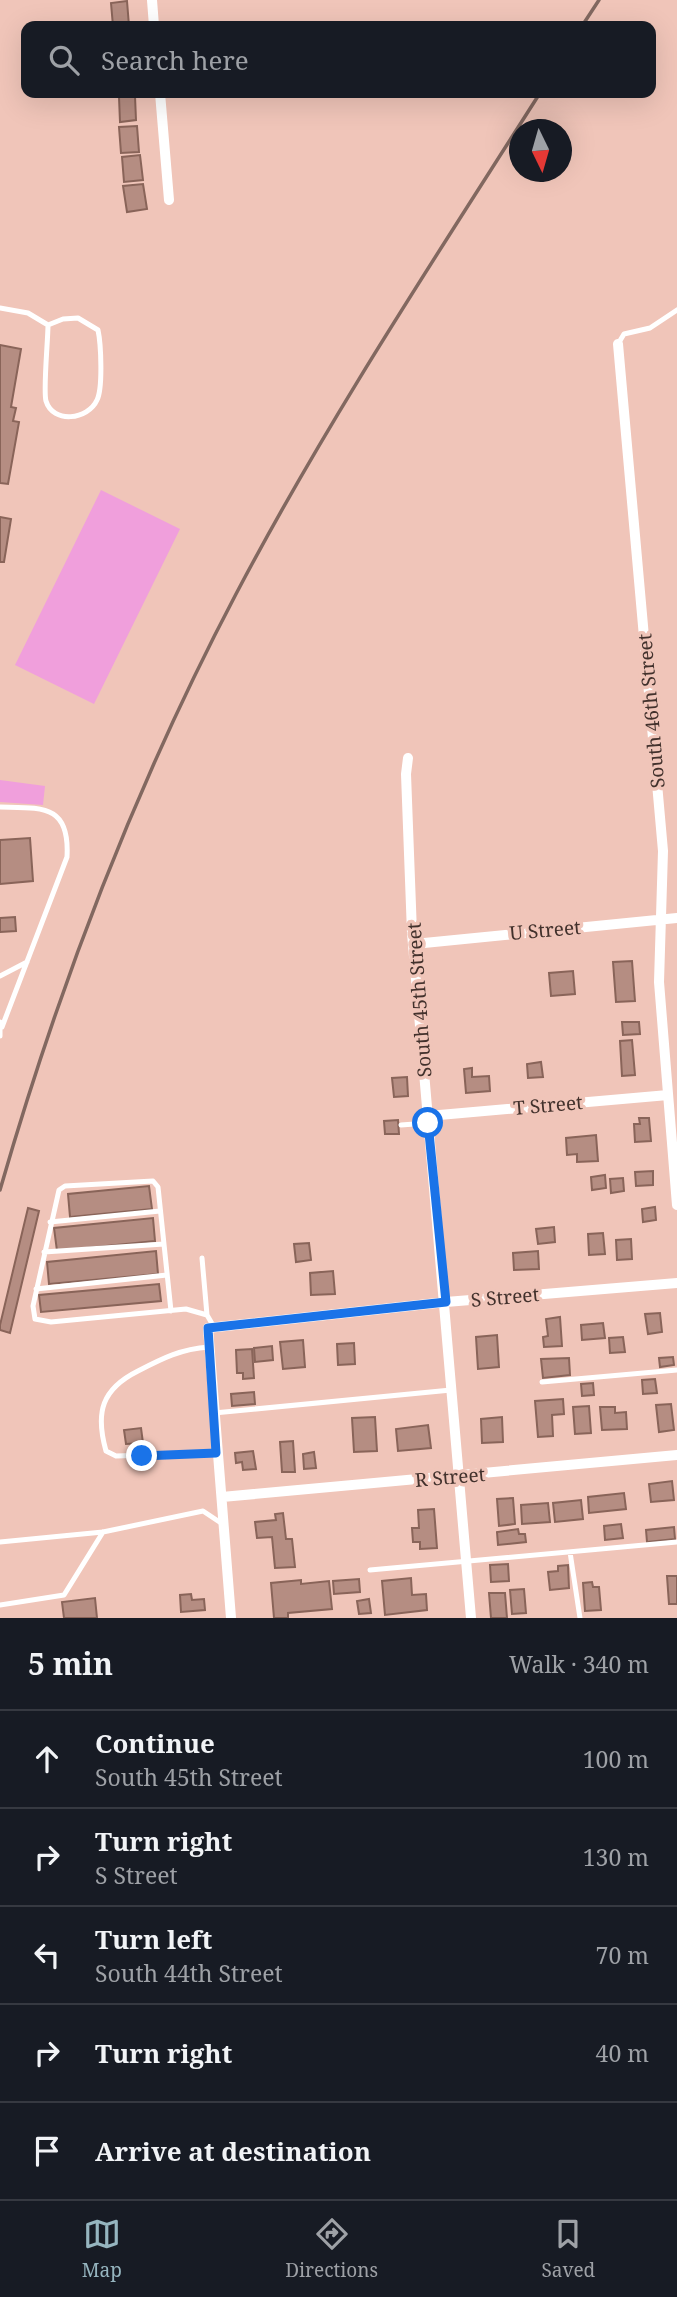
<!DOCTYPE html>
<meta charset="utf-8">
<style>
body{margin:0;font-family:"Noto Serif",serif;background:#20242c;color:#f1f3f6}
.compass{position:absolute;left:509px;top:119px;width:63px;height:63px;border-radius:50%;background:#171b24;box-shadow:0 7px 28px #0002;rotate:175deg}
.stop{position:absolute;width:21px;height:21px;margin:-16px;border:5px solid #1a73e8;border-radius:50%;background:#fff}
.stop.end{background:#1a73e8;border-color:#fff;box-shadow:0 2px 7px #0008}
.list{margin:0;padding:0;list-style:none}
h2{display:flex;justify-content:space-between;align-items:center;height:91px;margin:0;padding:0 28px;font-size:30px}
h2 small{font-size:23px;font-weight:400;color:#9ea1a6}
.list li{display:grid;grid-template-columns:46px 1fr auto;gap:21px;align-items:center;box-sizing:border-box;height:98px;padding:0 28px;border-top:2px solid #363941}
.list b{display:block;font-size:26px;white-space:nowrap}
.list p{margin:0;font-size:23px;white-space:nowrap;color:#9ea1a6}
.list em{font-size:23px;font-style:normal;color:#9ea1a6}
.icon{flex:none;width:38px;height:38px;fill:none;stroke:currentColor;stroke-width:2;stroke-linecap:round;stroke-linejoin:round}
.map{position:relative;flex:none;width:677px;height:1618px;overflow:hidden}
.search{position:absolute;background:#171b24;box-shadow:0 7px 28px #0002;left:21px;right:21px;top:21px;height:77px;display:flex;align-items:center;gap:18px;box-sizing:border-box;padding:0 24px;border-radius:14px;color:#9ea1a6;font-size:26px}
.sheet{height:581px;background:#171b24}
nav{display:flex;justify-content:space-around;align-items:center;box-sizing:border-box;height:98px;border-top:2px solid #363941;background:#171b24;font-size:19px;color:#9ea1a6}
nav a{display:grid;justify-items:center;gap:4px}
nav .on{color:#96b5bf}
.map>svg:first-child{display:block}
.green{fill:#f09fdc}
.building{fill:#b58d82;stroke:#896459;stroke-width:2}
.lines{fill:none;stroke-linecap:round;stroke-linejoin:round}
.service{stroke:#fff;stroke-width:5}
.minor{stroke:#fff;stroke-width:10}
.rail{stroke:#826860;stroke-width:3.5}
.route{stroke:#1a73e8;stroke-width:9}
.labels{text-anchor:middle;stroke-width:7;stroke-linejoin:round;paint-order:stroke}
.street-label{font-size:19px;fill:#42312c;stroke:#f0c5b9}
</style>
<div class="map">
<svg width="677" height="1618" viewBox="0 0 677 1618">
<rect width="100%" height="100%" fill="#f0c5b9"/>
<!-- green -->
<path class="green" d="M101,490L180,529L94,704L15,665Z
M0,780L45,786L43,805L0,802Z"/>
<!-- building -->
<path class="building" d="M127,1L129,26H113L111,3Z
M135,96L136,120L120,122L119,97Z
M137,126L139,152L121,153L119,127Z
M140,155L143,180L124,182L122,157Z
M143,184L147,209L127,212L123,186Z
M0,345L21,349L11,407L16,408L13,421L19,422L8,484L0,483Z
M0,517L11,519L4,562H0Z
M30,838L33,881L0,884V840Z
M15,917L16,931L0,932V918Z
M632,961L635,1001L616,1002L613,962Z
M573,971L575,994L551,996L549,973Z
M622,1022H639L640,1034L623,1035Z
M632,1040L635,1075L622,1076L620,1041Z
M541,1062L543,1077L528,1078L527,1064Z
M472,1068V1077L489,1076L490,1091L466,1093L464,1069Z
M407,1077L408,1096L394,1097L392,1078Z
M639,1118H649L651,1141L635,1142L634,1124H640Z
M398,1120L399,1134H385L384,1121Z
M596,1135L598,1161L577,1162V1154L567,1155L566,1138Z
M653,1171V1185L636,1186L635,1172Z
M605,1175L606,1188L592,1190L591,1177Z
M623,1178L624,1191L611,1193L610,1179Z
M149,1186L152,1209L70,1217L68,1194Z
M655,1207L656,1220L643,1222L642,1209Z
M28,1208L39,1211L10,1333L0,1330V1325Z
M153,1218L155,1241L57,1251L54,1228Z
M554,1227L555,1242L538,1244L536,1229Z
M603,1233L605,1254L589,1255L588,1234Z
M631,1239L632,1259L617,1260L616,1240Z
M309,1243L311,1260L296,1262L294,1244Z
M156,1251L158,1274L49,1284L47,1262Z
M538,1251L539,1269L514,1270L513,1253Z
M333,1271L335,1294L311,1295L310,1273Z
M159,1284L161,1301L41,1312L39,1295Z
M660,1313L662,1332L648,1334L645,1314Z
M560,1317L562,1346L544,1347L543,1337L548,1336L546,1319Z
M603,1323L605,1338L582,1340L581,1325Z
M497,1335L499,1367L478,1369L476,1337Z
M623,1337L625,1352L610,1353L609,1338Z
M303,1340L305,1367L283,1369L280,1342Z
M354,1343L355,1364L338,1365L337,1344Z
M272,1346L273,1360L255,1362L254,1348Z
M252,1349L254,1378L243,1379V1373H237L236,1350Z
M673,1357L674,1365L660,1367L659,1358Z
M569,1358L570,1375L543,1378L541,1359Z
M655,1379L657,1393L643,1394L642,1380Z
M593,1383L594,1395L582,1396L581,1384Z
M254,1392L255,1404L232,1406L231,1394Z
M563,1399L564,1414L552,1415L553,1436L538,1437L535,1401Z
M671,1404L674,1430L659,1432L656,1405Z
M589,1406L591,1433L575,1434L573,1407Z
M600,1407H615V1413L626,1412L627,1429L602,1430Z
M375,1417L377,1451L354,1452L352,1418Z
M502,1417L503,1442L482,1443L481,1419Z
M428,1425L431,1448L398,1451L396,1429Z
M141,1428L143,1443L126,1444L124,1430Z
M293,1441L295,1472H282L280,1442Z
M253,1451L256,1469L243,1470L242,1462L236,1463L235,1453Z
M314,1452L316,1468L304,1469L303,1454Z
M672,1481L674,1500L651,1502L649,1484Z
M624,1493L626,1509L589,1513L588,1497Z
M513,1498L515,1524L499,1526L497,1499Z
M581,1500L583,1519L555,1522L553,1503Z
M548,1503L550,1522L522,1524L521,1505Z
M434,1509L437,1548L420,1549V1542H413L412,1528H419L418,1510Z
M283,1513L286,1539H292L295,1567L275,1568L272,1537L257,1538L255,1522L276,1520L275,1514Z
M621,1524L623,1538L605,1540L604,1526Z
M674,1527L675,1539L647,1542L646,1530Z
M518,1529L519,1534H525L526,1542L498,1545L497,1532Z
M508,1564L509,1581L491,1582L490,1565Z
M568,1565L569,1588L550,1590L548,1572L558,1571V1566Z
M667,1576H677V1604H669Z
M411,1578L412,1595L426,1594L427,1610L385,1615L382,1581Z
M359,1579L360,1592L334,1594L333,1581Z
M301,1580V1584L329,1581L332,1609L288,1613V1618H274L271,1583Z
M592,1582L593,1587H599L601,1610L585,1611L583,1583Z
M524,1589L526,1613L512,1614L510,1590Z
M489,1593H505L507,1618H491Z
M191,1594L192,1600L204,1599L205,1610L181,1612L180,1595Z
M95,1598L97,1618H64L62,1602Z
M369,1599L371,1613L359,1614L357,1601Z"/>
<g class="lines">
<!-- service -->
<path class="service" d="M0,308L28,313L48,325
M78,318L98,330C101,344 103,388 97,400C88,420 53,424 46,401C43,391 48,340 48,325L63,319Z
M618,344L624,334L650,328L677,310
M0,807C42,808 70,804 67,857L2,1027
M0,976L27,962
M0,1022V1036
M401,1125L428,1123
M50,1222L160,1211
M44,1252L164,1244
M202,1258L207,1315
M36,1289L167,1275
M171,1311L158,1187L153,1181L65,1186L59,1190L33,1306L35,1319L51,1322L186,1309L207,1315L214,1327
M209,1347C181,1349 163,1358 138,1371C102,1389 95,1412 106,1451L116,1456L216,1453
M542,1382L677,1370
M214,1413L451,1390
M0,1542L103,1532L203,1511L221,1523
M570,1552L580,1618
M370,1570L677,1542
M0,1605L64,1595L103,1532"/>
<!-- minor -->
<path class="minor" d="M152,0L154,26
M160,93L169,200
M618,344L663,851L659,982L677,1205
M408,758L406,774L412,933L471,1618
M414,944L677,918
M428,1116L668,1095
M222,1497L677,1455
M231,1618L208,1328L446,1302L677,1283"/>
<!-- rail -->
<path class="rail" d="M582,26L599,0
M0,1190C59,985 136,784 236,594C327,421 435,258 540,93"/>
</g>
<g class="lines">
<!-- route -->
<path class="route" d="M142,1456L216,1453L208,1328L446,1302L428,1123"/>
</g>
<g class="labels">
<!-- street labels -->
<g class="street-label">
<text transform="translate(651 711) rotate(-95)" y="7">South 46th Street</text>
<text transform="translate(545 930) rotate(-5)" y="7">U Street</text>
<text transform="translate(419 1000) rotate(-94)" y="7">South 45th Street</text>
<text transform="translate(548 1105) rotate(-5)" y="7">T Street</text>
<text transform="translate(505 1297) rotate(-5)" y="7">S Street</text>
<text transform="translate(450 1477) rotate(-5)" y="7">R Street</text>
</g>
</g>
</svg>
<svg class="compass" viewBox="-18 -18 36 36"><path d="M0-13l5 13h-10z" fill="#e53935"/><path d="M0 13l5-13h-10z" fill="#9ea1a6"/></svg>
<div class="stop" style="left:428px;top:1123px"></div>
<div class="stop end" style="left:142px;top:1456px"></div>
<div class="search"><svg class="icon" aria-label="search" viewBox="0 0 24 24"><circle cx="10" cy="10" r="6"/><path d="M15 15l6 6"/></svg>Search here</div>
</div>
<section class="sheet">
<h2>5 min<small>Walk · 340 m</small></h2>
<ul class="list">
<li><svg class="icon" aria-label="ahead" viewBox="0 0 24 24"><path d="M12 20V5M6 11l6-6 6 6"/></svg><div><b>Continue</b><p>South 45th Street</p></div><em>100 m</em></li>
<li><svg class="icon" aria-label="right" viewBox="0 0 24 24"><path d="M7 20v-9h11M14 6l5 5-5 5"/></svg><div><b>Turn right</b><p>S Street</p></div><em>130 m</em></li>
<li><svg class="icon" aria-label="left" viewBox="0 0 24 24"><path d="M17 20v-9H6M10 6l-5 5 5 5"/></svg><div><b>Turn left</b><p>South 44th Street</p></div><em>70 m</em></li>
<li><svg class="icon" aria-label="right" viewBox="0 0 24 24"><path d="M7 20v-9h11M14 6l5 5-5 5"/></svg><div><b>Turn right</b></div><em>40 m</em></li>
<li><svg class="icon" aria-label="arrive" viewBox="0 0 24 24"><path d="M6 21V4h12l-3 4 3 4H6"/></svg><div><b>Arrive at destination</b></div></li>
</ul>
</section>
<nav>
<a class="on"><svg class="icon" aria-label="map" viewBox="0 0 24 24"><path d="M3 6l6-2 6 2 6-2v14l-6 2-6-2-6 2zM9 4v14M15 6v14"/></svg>Map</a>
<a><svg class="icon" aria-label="directions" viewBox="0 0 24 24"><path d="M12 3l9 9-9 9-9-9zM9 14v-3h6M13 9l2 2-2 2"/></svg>Directions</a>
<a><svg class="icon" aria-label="saved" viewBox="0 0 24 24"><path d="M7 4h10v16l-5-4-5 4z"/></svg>Saved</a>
</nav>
